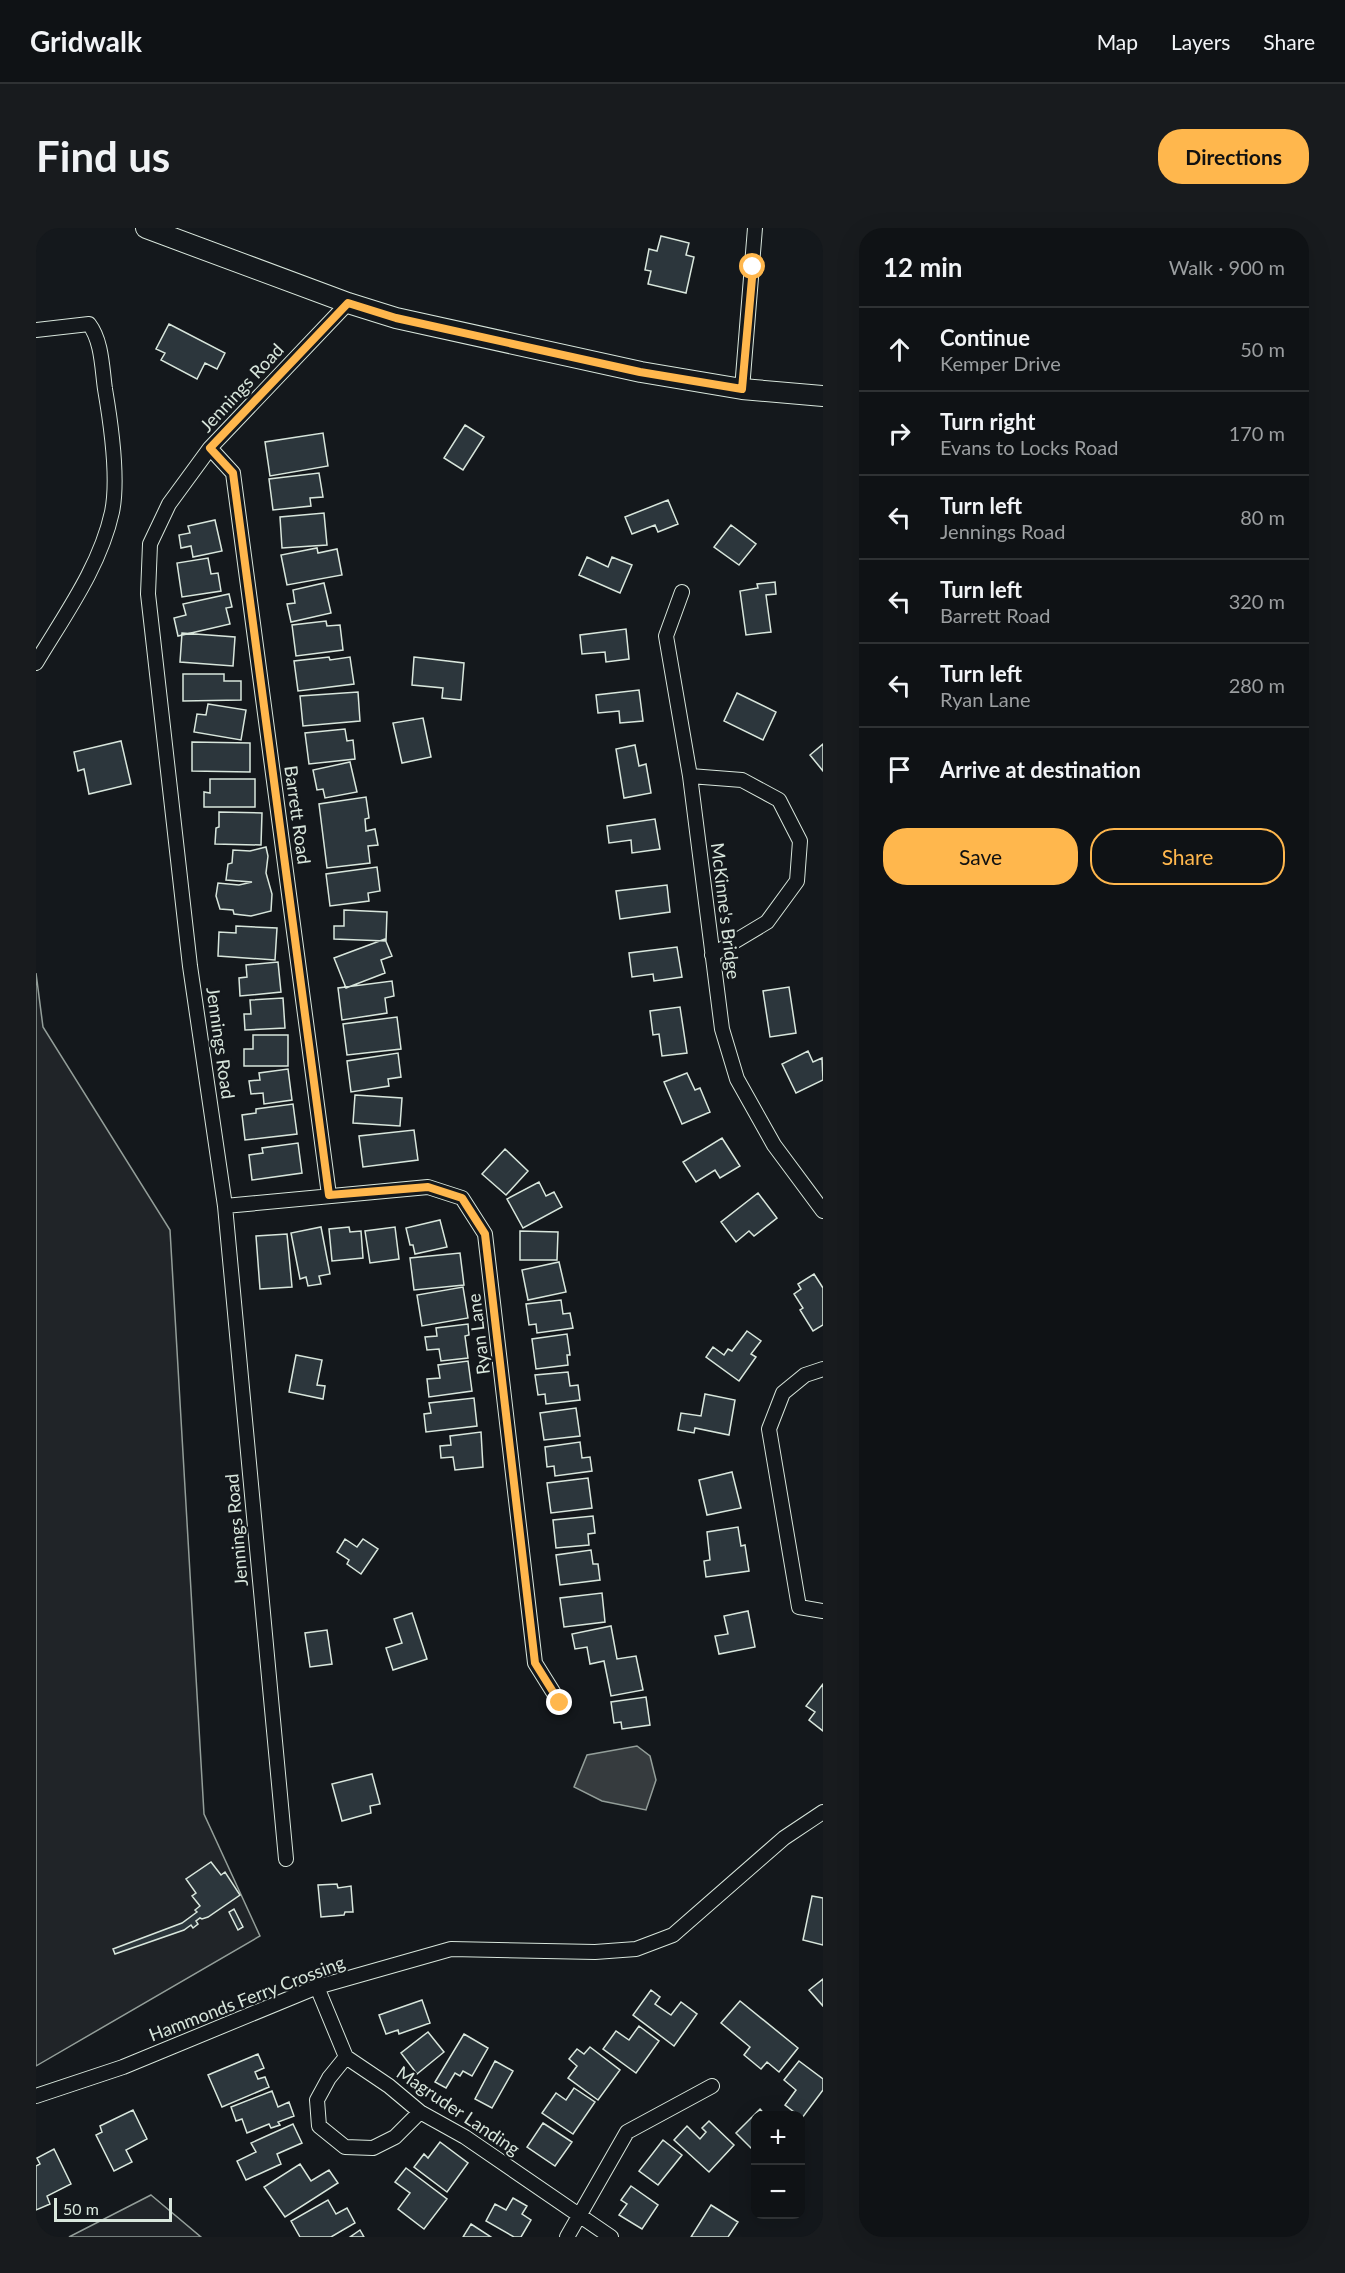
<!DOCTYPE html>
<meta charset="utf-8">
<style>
body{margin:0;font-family:Lato,sans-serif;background:#181b1e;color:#f1f3f6}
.controls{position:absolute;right:18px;bottom:18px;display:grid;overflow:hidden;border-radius:12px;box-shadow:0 6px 24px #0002}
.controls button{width:54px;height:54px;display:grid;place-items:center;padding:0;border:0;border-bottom:2px solid #2f3234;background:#0f1215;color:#f1f3f6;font:30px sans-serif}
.scale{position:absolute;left:18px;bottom:15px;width:118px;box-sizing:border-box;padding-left:6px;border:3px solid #d8e6dc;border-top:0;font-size:16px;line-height:21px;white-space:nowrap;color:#d8e6dc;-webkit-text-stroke:4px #14181c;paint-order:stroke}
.stop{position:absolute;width:18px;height:18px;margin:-14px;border:4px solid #ffb74d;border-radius:50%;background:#fff}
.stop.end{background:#ffb74d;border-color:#fff;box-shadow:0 2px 6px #0008}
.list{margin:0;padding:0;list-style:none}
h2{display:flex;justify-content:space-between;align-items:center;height:78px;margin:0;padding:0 24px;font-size:26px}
h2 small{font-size:20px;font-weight:400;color:#9b9ea0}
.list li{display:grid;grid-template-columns:39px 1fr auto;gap:18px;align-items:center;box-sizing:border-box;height:84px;padding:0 24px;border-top:2px solid #2f3234}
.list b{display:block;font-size:22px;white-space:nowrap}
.list p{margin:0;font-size:20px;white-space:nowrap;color:#9b9ea0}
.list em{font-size:20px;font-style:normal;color:#9b9ea0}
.actions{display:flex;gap:12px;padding:18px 24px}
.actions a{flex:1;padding:14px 0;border:2px solid #ffb74d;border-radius:24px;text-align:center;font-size:21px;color:#ffb74d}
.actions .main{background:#ffb74d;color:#111}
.icon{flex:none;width:33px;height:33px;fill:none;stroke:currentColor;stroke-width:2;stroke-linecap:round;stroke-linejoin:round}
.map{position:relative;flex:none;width:787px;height:2009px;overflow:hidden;border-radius:24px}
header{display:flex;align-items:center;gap:36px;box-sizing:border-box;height:84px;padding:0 30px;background:#0f1215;border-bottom:2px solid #2f3234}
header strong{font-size:28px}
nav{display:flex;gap:33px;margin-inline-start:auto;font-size:21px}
.intro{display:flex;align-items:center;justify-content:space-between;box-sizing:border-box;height:144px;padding:0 36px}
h1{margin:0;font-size:42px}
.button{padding:15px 27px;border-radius:24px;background:#ffb74d;color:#111;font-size:21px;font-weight:700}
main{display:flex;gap:36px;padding:0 36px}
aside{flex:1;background:#0f1215;border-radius:24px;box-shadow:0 6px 24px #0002}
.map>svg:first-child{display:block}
.green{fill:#202428;stroke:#939e99;stroke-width:1.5}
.water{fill:#363b3e;stroke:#939e99;stroke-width:1.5}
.building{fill:#2c363c;stroke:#d8e6dc;stroke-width:1.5}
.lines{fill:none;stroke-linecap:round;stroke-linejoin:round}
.street-casing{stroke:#d8e6dc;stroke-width:16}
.secondary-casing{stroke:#d8e6dc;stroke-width:22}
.street{stroke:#14181c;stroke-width:14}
.secondary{stroke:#14181c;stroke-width:20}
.route{stroke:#ffb74d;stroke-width:8}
.labels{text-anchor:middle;stroke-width:4.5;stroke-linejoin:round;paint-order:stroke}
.street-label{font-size:18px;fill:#d8e6dc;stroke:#14181c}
</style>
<header>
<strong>Gridwalk</strong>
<nav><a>Map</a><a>Layers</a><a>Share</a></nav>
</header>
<div class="intro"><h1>Find us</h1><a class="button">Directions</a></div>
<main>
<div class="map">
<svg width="787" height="2009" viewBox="0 0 787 2009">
<rect width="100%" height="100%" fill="#14181c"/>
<!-- green -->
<path class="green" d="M0,745L7,799L134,1002L168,1586L224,1708L0,1838Z
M115,1967L165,2009H33Z"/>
<!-- water -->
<path class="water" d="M601,1518L614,1528L620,1552L610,1582L566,1573L538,1559L551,1527Z"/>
<!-- building -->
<path class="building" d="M625,8L653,15L650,27L658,29L650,65L612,56L615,43L609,42L613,21L621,23Z
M133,96L189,125L181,141L169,135L161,151L125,132L129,125L120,121Z
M429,197L448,209L427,242L408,230Z
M287,205L292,238L234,248L229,214Z
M283,245L287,269L274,270L275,278L237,282L233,251Z
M632,272L642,296L622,304L619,297L596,306L589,289Z
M288,285L291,317L246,320L244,289Z
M179,292L186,323L157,329L155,318L145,320L143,307L154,305L152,298Z
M695,297L720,316L703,337L678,319Z
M281,320L282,325L301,321L306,347L251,357L245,327Z
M551,329L572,339L576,329L596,337L584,365L543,347Z
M172,330L175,346L182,345L185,363L146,369L141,335Z
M739,354L740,366L730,367L735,404L710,407L704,363L722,360L721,356Z
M288,355L295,385L255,394L251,376L259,375L257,362Z
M193,366L196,379L190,380L194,396L142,408L138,390L150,387L147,376Z
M290,393L291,398L304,397L307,422L260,428L256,397Z
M590,401L593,431L570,434L569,424L546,426L544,407Z
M146,405L199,409L197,438L144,434Z
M293,429L294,432L314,429L318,456L262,463L258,433Z
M378,429L428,435L425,472L406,470L407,460L376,457Z
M147,446H188V453H205V472L147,473Z
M603,462L607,493L584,495L583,483L562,485L560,467Z
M322,464L324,493L267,498L264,468Z
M701,465L740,484L727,512L688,493Z
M172,476L210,482L205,512L158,504L161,486L170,487Z
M387,490L395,529L366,535L357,495Z
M309,501L311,513L317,512L319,531L273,536L269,505Z
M85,513L95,556L53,566L48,541L42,543L38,524Z
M156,514L214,515V544L156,543Z
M787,516V543L774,527Z
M599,517L603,538L610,536L615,565L588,570L580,521Z
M314,534L321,564L289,570L287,561L281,562L277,542Z
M174,551H219V579H168V564L174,565Z
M330,569L333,590L329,591L330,603L339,601L342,617L332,618L334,635L291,640L283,576Z
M183,584L226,585L225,617L179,616L180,600L183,599Z
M619,591L624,621L596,625L595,612L573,615L571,598Z
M230,619L232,628L230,645L236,666L235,683L215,688L198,686L197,682L184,681L180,668L182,655L203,657L216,654L190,652L192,636L196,635L197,622L214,623Z
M341,639L344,663L332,665L333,673L294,678L290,646Z
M631,657L634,684L584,691L580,663Z
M308,682L351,684L350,713L298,711V698H308Z
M200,698L241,700L239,732L182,728L183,704L200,705Z
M349,711L356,728L345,732L349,745L310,760L298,730Z
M641,719L646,749L618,753L617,746L596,749L593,725Z
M242,734L245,764L204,768L203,750L211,749L210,737Z
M356,753L358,768L349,770L351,785L306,792L302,760Z
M753,759L760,805L734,809L727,763Z
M247,770L249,800L209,802L208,786H215L214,772Z
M644,779L651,825L626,828L623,806L617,807L614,783Z
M361,789L365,821L311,827L307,796Z
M217,807H252V838H208V821H217Z
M772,823L777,834L786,830L787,852L760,865L746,836Z
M362,825L365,849L352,851L353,858L315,864L311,833Z
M252,841L256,872L228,876L227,865L215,866L213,853L224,852L223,845Z
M651,845L659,862L664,860L674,884L646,896L628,854Z
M319,867L366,870L364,898L317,895Z
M257,876L261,906L209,912L206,887L220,885V881Z
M378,902L382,932L327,939L323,908Z
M686,910L704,938L684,950L679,942L660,954L647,934Z
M262,915L266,945L216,952L213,927L227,925L226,920Z
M469,921L492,943L470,967L446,946Z
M503,954L510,968L518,964L526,979L487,1000L471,971Z
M722,965L741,990L718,1008L713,1003L700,1014L685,994Z
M404,992L411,1019L379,1026L377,1017H374L370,1000Z
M285,999L294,1046L283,1048L285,1056L272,1058L270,1049L264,1051L255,1005Z
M313,999L314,1004L325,1003L327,1030L296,1033L293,1001Z
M359,999L363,1031L334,1035L329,1003Z
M484,1003L522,1004L521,1032H484Z
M251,1006L256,1059L224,1061L220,1008Z
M424,1025L428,1057L378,1062L374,1030Z
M523,1034L530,1064L492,1072L486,1042Z
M778,1046L787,1060V1097L777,1103L764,1082L767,1080L758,1066L765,1061L762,1056Z
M427,1059L432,1090L386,1098L381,1067Z
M525,1072L527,1086L534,1085L537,1100L501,1105L500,1096L493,1097L490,1076Z
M432,1096L433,1107L429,1108L432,1130L405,1133L403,1121L391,1122L389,1109L401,1108L400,1100Z
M711,1103L725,1113L715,1126L720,1129L703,1153L670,1129L677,1119L688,1127L692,1121L696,1123Z
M531,1106L534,1127H531L532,1137L500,1141L496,1111Z
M260,1127L286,1132L281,1157L289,1158L287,1171L253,1164Z
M432,1133L436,1163L393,1169L391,1151L404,1150L402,1137Z
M532,1144L534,1158L542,1157L544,1172L510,1176L509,1166L502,1167L499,1147Z
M669,1166L699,1172L693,1207L659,1200L658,1205L642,1202L645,1185L665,1188Z
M438,1170L441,1198L390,1204L388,1186L395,1185L393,1175Z
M540,1180L544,1208L508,1212L504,1185Z
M445,1204L447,1239L419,1242L417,1229L405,1230L404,1218L415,1217L414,1208Z
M544,1214L546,1230L554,1229L556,1243L519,1248L518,1238L511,1239L509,1219Z
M696,1244L705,1280L671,1287L663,1252Z
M552,1250L556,1280L515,1285L511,1255Z
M557,1288L559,1305L552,1306L553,1317L520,1320L517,1292Z
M702,1299L705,1318L709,1317L713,1343L670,1349L668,1333L674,1332L671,1304Z
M309,1311L321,1319L327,1311L342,1321L325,1346L311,1336L313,1332L301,1324Z
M555,1322L557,1336H562L564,1352L524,1357L520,1327Z
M566,1365L569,1394L528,1399L524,1370Z
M712,1383L719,1419L683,1426L679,1408L692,1406L688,1388Z
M376,1385L391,1431L357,1442L350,1420L366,1415L358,1391Z
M575,1398L581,1431L600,1428L607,1462L575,1468L568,1433L554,1436L551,1419L539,1421L536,1406Z
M291,1402L296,1436L274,1439L269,1405Z
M787,1456V1503L773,1492L779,1484L770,1478Z
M610,1469L614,1497L586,1501L585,1494L578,1495L575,1474Z
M336,1546L344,1576L334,1578L335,1585L306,1593L296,1556Z
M175,1634L185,1647L189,1644L204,1667L172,1689L166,1691L164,1690L160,1693L162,1696L157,1700L155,1697L148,1702L79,1726L77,1721L146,1695L161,1684L159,1682L164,1678L156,1668L160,1665L150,1651Z
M301,1656L302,1660L315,1658L317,1684H309L308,1687L285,1689L282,1657Z
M776,1668L787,1670V1717L767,1712Z
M198,1681L207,1699L202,1702L193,1684Z
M787,1751V1778L773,1762Z
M615,1762L624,1769L619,1776L635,1787L645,1774L661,1786L638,1818L597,1787Z
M386,1772L394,1795L363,1806L362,1802L350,1806L343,1787Z
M704,1773L762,1820L743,1844L731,1834L725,1841L708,1827L714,1819L685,1795Z
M603,1798L623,1813L600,1845L567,1821L580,1803L593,1812Z
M392,1804L408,1824L381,1846L365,1825Z
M428,1806L452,1820L436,1848L427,1843L424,1848L419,1845L410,1860L399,1854Z
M554,1819L584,1842L562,1872L532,1850L541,1838L533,1831L541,1821L548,1826Z
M222,1826L228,1840L219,1844L222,1851L229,1849L233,1859L186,1879L172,1847Z
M459,1833L477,1843L456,1880L439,1871Z
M763,1833L787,1851V1862L766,1890L749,1877L760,1862L748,1852Z
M538,1860L559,1874L537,1906L506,1885L520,1865L530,1872Z
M236,1863L242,1879L253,1874L258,1888L242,1894L244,1897L235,1900L233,1896L211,1905L206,1891L200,1893L195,1879Z
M724,1881L730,1888H720V1925L700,1905Z
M97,1882L111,1911L90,1922L96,1934L78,1943L60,1907L66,1904L64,1898Z
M673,1893L698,1917L673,1944L638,1912L651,1898L664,1911L670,1904L666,1900Z
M507,1895L536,1914L519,1938L491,1919Z
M257,1896L266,1915L241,1926L245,1936L210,1952L201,1933L220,1924L215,1915Z
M627,1912L646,1927L622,1957L603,1943Z
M404,1914L432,1935L411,1964L378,1939L388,1926L392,1930Z
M18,1921L35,1956L11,1968L14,1976L0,1982V1938L4,1936L1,1930Z
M264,1936L275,1953L293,1942L302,1955L249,1989L228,1959Z
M370,1940L411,1971L388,2001L362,1981L374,1965L359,1954Z
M595,1958L622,1977L606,2001L583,1987L591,1976L585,1972Z
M477,1970L491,1978L486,1986L495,1992L485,2009H478L450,1993L459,1976L470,1982Z
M292,1972L300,1986L311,1980L319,1995L295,2009H264L255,1993Z
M675,1977L702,1994L692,2009H655Z
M435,1996L455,2009H427Z
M324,2002L328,2009H314Z"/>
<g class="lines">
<defs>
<path id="street" d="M0,102L53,96C66,113 66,140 69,161C75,196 83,250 76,284C64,339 28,388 0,435
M706,161L719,0
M174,220L197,245L293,967
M646,364L630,408L654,548L686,801L701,851L738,917L787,983
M654,548L706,552L743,572L764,613L761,653L731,694L676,727
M189,978L392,959L426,970L449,1006L499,1435L524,1475
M787,1141L769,1147L747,1165L733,1201L763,1379L787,1383
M250,1631L189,978L154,738L112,366L114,316L133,276L174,220L312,75
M281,1759L310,1829L353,1858L384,1884L429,1909L575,2009
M310,1829L293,1850L281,1872L283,1898L309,1919L337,1920L359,1909L384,1884
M0,1868L87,1839L281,1759L415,1721L559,1724L600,1721L637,1707L748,1610L787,1584
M531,2009L591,1904L676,1858"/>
<path id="secondary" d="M110,0L312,75L360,90L605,144L706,161L787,168"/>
</defs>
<!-- street casing -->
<use href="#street" class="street-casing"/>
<!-- secondary casing -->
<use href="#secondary" class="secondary-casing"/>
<!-- street -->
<use href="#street" class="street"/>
<!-- secondary -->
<use href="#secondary" class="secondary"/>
</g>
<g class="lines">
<!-- route -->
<path class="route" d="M524,1475L499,1435L449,1006L426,970L392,959L293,967L197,245L174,220L312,75L360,90L604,144L706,161L717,39"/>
</g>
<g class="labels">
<!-- street labels -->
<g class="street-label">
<text transform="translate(206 160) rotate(-47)" y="6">Jennings Road</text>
<text transform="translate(261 587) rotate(82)" y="6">Barrett Road</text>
<text transform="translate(689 683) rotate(83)" y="6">McKinne's Bridge</text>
<text transform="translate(184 815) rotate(82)" y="6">Jennings Road</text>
<text transform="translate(443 1106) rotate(-97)" y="6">Ryan Lane</text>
<text transform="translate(201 1302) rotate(-95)" y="6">Jennings Road</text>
<text transform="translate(211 1771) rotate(-21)" y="6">Hammonds Ferry Crossing</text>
<text transform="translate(422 1883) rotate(34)" y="6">Magruder Landing</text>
</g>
</g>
</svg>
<div class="controls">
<button>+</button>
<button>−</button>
</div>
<div class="scale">50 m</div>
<div class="stop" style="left:717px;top:39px"></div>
<div class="stop end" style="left:524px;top:1475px"></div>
</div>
<aside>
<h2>12 min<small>Walk · 900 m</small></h2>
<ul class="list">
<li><svg class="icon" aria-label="ahead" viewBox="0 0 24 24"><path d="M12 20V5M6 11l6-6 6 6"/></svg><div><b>Continue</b><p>Kemper Drive</p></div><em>50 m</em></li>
<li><svg class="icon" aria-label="right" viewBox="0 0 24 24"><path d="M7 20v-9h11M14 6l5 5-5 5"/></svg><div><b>Turn right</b><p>Evans to Locks Road</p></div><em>170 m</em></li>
<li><svg class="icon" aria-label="left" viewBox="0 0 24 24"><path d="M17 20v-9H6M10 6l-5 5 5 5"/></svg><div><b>Turn left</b><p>Jennings Road</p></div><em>80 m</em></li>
<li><svg class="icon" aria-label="left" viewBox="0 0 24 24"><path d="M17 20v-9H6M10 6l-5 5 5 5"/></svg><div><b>Turn left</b><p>Barrett Road</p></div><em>320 m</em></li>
<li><svg class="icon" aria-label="left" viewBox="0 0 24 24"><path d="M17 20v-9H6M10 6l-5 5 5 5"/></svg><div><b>Turn left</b><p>Ryan Lane</p></div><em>280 m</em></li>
<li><svg class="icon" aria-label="arrive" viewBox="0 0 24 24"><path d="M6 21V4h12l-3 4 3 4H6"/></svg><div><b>Arrive at destination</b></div></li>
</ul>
<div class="actions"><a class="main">Save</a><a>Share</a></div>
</aside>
</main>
